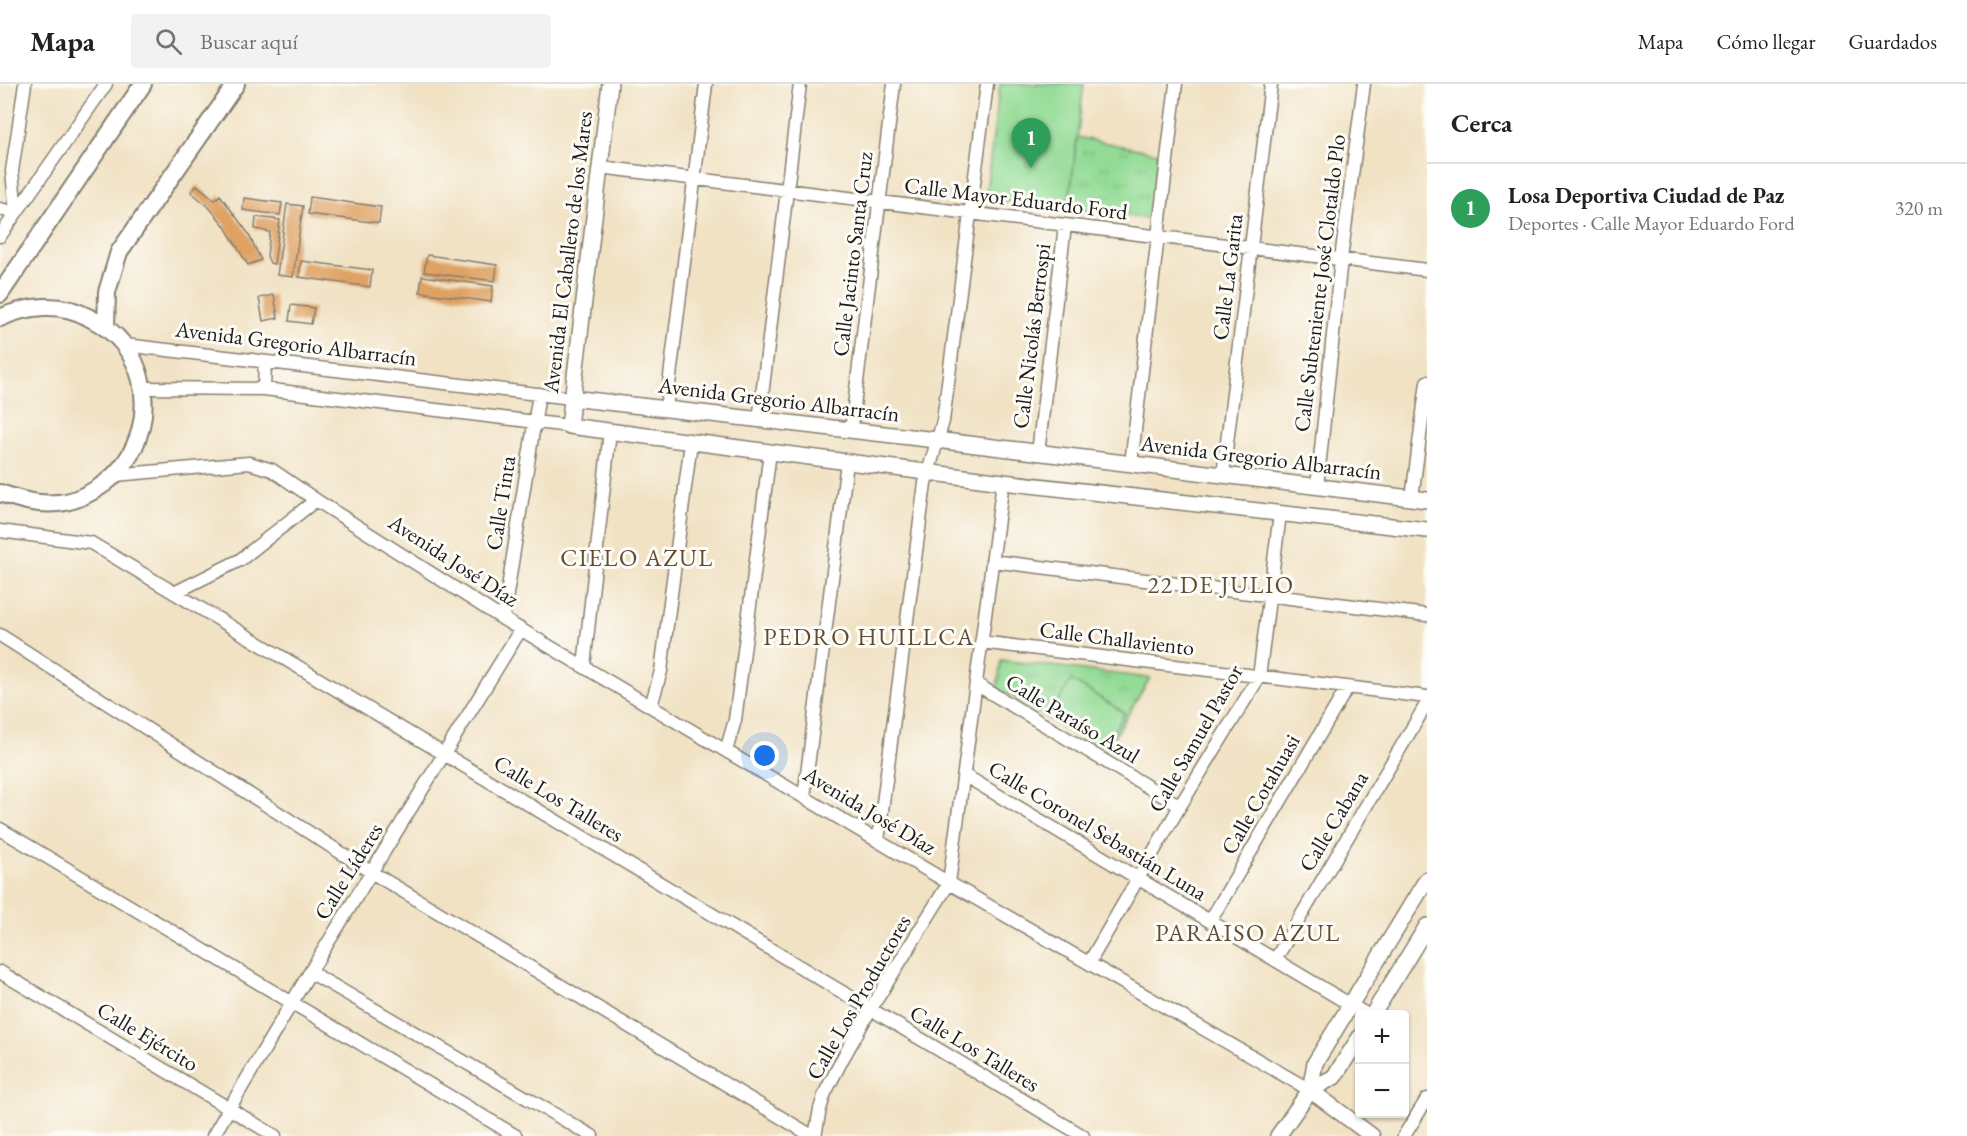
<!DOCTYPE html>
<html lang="es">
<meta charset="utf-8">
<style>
body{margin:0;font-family:"EB Garamond",serif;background:#f2f2f2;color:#202124}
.controls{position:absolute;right:18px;bottom:18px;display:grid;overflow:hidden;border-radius:6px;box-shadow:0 2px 4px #0004}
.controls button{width:54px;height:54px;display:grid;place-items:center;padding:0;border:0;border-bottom:2px solid #e0e0e0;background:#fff;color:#202124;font:30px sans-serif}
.you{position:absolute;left:765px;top:672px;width:21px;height:21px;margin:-15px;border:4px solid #fff;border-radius:50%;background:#1a73e8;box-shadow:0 0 0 9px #1a73e833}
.badge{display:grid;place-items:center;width:39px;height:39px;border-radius:50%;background:#d93025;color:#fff;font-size:20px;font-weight:700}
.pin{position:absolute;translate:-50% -50px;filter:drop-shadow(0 2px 3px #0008)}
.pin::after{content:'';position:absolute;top:32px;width:21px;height:18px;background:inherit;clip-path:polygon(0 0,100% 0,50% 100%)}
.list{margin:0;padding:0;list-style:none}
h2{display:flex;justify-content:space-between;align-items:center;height:78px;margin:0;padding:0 24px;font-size:26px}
h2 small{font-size:20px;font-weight:400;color:#757577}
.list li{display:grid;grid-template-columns:39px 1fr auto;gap:18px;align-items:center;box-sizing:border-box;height:90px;padding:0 24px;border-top:2px solid #e0e0e0}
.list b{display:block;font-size:22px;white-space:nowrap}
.list p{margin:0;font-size:20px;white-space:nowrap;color:#757577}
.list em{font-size:20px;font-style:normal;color:#757577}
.icon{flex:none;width:33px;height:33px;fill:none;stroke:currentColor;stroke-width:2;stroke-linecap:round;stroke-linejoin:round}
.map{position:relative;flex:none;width:1427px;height:1052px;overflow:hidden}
header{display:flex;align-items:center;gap:36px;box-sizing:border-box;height:84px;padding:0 30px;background:#fff;border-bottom:2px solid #e0e0e0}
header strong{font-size:28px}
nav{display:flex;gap:33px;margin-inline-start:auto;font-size:21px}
.search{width:420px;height:54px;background:#f2f2f2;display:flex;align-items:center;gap:15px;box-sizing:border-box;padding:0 21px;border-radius:6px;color:#757577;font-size:22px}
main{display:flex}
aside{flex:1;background:#fff}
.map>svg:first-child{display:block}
.park{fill:url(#park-tufts);stroke:#587c58;stroke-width:1.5}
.garden{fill:#93db95;stroke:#587c58;stroke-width:1.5}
.building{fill:#dfa264}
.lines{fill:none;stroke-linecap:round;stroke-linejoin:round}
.minor-casing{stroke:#867f70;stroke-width:15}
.tertiary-casing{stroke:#867f70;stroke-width:18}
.secondary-casing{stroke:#867f70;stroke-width:20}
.minor{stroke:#fff;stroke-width:12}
.tertiary{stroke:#fff;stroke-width:15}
.secondary{stroke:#fff;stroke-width:16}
.labels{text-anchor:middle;stroke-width:6;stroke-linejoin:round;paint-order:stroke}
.street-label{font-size:22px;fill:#1c1c1c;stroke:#fdfcf7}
.neighbourhood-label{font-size:24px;letter-spacing:1.5px;fill:#604b35;stroke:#fdfcf7}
</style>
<header>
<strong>Mapa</strong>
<div class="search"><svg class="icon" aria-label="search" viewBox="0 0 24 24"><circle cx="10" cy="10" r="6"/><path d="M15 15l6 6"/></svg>Buscar aquí</div>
<nav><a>Mapa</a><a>Cómo llegar</a><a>Guardados</a></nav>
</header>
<main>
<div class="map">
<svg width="1427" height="1052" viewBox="0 0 1427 1052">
<defs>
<pattern id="park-tufts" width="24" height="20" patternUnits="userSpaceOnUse" patternTransform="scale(1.5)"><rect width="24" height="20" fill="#93db95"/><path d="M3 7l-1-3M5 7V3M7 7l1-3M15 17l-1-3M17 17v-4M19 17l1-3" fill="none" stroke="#7ebb80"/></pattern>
</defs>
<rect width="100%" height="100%" fill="#fdfcf7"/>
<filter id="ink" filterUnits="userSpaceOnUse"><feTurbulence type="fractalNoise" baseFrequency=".0167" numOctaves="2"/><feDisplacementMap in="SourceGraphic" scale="12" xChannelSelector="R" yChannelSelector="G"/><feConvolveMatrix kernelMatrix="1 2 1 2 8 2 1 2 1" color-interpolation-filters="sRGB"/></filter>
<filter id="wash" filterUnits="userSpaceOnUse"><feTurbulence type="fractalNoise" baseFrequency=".008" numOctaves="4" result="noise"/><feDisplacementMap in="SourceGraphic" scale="24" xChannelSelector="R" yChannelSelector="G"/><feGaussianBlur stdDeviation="1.35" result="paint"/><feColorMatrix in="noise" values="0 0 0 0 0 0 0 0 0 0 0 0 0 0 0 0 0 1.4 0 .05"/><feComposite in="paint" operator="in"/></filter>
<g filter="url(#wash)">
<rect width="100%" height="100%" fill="#f1e2c4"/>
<!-- park -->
<path class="park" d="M1077,53L1158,69L1150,135L1068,125Z
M1001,576L1150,594L1104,670L997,604Z"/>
<!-- garden -->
<path class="garden" d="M1000,0H1084L1068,125L985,115Z
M1071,596L1125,629L1105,661L1052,629Z"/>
<g id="blocks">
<!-- building -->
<path class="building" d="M197,101L215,116L220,111L248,149L261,176L248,181L224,141L208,122L191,108Z
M310,113L381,123L379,139L308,130Z
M244,114L282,119L280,131L243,126Z
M287,120L303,122L293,193L277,191Z
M256,133L280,136L274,180L270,179L267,172L270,148L255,145Z
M427,171L497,181L495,197L424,188Z
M301,177L372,186L370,203L299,193Z
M422,192L493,202L491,218L420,208Z
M274,211L278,234L263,237L259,214Z
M291,221L314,224L311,240L289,237Z"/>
</g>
</g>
<g filter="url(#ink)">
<use href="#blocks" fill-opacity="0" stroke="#867f70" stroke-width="1.5"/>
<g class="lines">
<defs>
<path id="minor" d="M600,83L1427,186
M0,125L16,129L12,87L25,0
M0,152L106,0
M125,261L571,314
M143,304L264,305L569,342
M264,305L265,279
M666,325L706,0
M759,336L800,0
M851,346L894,0
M1038,369L1065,141
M1131,380L1176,0
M115,391L249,379L272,386L316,416L503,535L949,799L1310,1006
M1223,391L1271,0
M1317,403L1341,175L1364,0
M1412,414L1427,298
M0,447L91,459L1083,1052
M992,477L1427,531
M174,509L240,476L316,416
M503,535L539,310
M0,551L371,788L812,1052
M981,558L1427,613
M584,582L610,347
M976,600L1180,722
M651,622L661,587L691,358
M726,667L735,636L770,368
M964,691L1366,930
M804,713L847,378
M0,745L516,1052
M878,757L925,399L943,337L987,0
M1210,837L1347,604
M1275,876L1427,619
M1089,879L1180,722L1259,593L1280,430
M0,888L275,1052
M310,888L592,1052
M213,1052L310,888L521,545
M815,1052L820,1025L825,1009L843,974L870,926L949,799L1003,398
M1404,1052L1427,1015"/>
<path id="tertiary" d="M610,0L569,342L1003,398L1427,446
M571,314L936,356L1427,416
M1373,930L1427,842
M1310,1006L1372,1052
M1310,1006L1334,993L1360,953
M1278,1052L1310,1006L1315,979L1427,795"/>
<path id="secondary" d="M0,210L143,0
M0,234C28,221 61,218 88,233C102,240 114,248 124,261C157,303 147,369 104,400C91,409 75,418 58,419C37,421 20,416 0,409
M106,243L107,208L119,168L236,0"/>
</defs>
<!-- minor casing -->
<use href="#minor" class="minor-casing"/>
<!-- tertiary casing -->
<use href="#tertiary" class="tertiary-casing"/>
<!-- secondary casing -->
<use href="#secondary" class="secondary-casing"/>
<!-- minor -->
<use href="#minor" class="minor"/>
<!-- tertiary -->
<use href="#tertiary" class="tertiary"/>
<!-- secondary -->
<use href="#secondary" class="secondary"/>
</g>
</g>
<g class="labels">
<!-- street labels -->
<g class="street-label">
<text transform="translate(1016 114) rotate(7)" y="8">Calle Mayor Eduardo Ford</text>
<text transform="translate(567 168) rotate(-83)" y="8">Avenida El Caballero de los Mares</text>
<text transform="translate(852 170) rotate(-83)" y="8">Calle Jacinto Santa Cruz</text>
<text transform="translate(1227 193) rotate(-83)" y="8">Calle La Garita</text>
<text transform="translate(1319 199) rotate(-83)" y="8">Calle Subteniente José Clotaldo Plo</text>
<text transform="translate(1031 252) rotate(-83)" y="8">Calle Nicolás Berrospi</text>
<text transform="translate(296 259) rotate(7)" y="8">Avenida Gregorio Albarracín</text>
<text transform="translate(779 315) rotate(7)" y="8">Avenida Gregorio Albarracín</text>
<text transform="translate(1261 373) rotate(7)" y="8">Avenida Gregorio Albarracín</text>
<text transform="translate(500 419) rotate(-81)" y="8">Calle Tinta</text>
<text transform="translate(454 476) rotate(33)" y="8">Avenida José Díaz</text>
<text transform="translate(1117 554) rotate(7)" y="8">Calle Challaviento</text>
<text transform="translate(1073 634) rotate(31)" y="8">Calle Paraíso Azul</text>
<text transform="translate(1195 654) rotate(-60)" y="8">Calle Samuel Pastor</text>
<text transform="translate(1260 710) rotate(-60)" y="8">Calle Cotahuasi</text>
<text transform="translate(559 714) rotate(31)" y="8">Calle Los Talleres</text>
<text transform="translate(870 726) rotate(31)" y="8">Avenida José Díaz</text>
<text transform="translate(1333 737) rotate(-59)" y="8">Calle Cabana</text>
<text transform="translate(1098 746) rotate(31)" y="8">Calle Coronel Sebastián Luna</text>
<text transform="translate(348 787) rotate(-58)" y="8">Calle Líderes</text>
<text transform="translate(858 913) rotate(-60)" y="8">Calle Los Productores</text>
<text transform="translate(148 952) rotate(31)" y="8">Calle Ejército</text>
<text transform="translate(975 964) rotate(31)" y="8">Calle Los Talleres</text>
</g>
<!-- neighbourhood labels -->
<g class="neighbourhood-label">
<text x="637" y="482">CIELO AZUL</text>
<text x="1221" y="509">22 DE JULIO</text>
<text x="869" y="561">PEDRO HUILLCA</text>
<text x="1248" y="857">PARAISO AZUL</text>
</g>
</g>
</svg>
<div class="controls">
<button>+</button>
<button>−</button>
</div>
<div class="you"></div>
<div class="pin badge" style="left:1031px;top:84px;background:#2e9e5b">1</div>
</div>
<aside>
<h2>Cerca<small></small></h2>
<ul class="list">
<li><span class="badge" style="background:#2e9e5b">1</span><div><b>Losa Deportiva Ciudad de Paz</b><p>Deportes · Calle Mayor Eduardo Ford</p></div><em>320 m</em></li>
</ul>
</aside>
</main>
